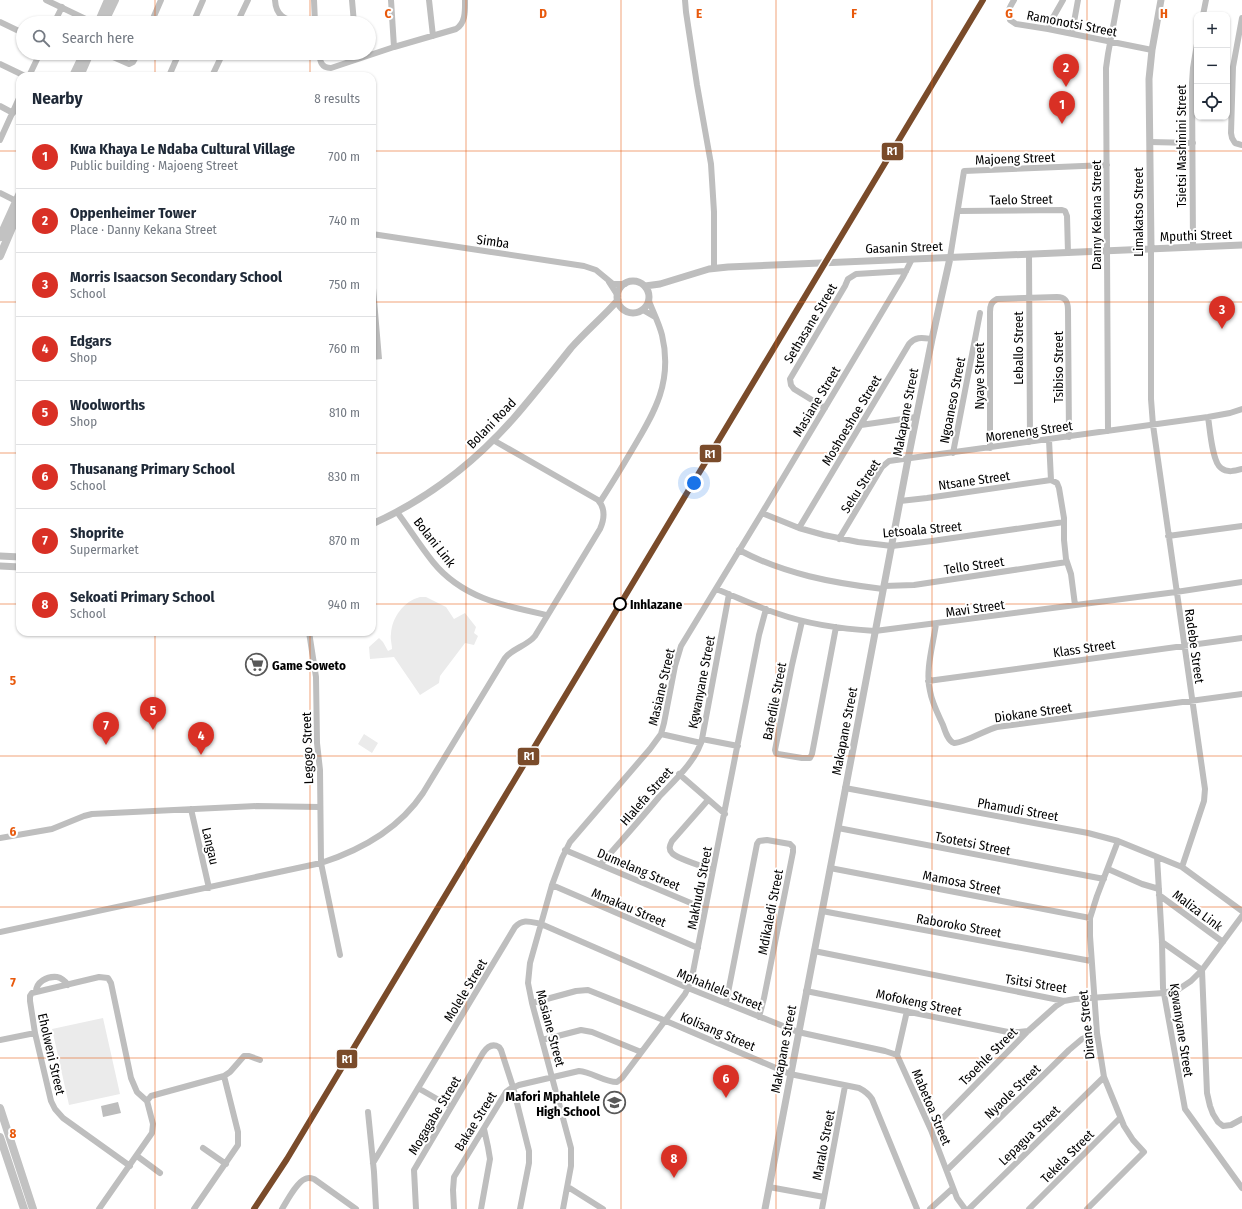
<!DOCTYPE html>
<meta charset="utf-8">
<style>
body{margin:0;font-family:"Fira Sans Condensed",sans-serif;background:#f2f2f3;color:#1f2937}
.controls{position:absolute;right:12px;top:12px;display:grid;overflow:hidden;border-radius:8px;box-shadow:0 1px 3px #0004}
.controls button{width:36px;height:36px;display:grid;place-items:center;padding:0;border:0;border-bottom:1px solid #e0e1e3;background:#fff;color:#1f2937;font:20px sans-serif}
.you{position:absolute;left:694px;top:483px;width:14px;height:14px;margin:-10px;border:3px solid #fff;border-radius:50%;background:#1a73e8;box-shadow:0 0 0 6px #1a73e833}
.badge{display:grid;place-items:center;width:26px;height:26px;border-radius:50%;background:#d93025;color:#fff;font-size:13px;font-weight:700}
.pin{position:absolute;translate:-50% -33px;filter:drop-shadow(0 1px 2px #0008)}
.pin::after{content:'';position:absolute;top:21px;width:14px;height:12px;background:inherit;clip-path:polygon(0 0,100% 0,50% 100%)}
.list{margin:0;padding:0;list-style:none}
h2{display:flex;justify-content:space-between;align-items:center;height:52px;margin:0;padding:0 16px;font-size:17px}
h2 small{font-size:13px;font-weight:400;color:#747a83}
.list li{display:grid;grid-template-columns:26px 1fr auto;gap:12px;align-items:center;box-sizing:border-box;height:64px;padding:0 16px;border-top:1px solid #e0e1e3}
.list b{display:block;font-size:15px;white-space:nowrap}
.list p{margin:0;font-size:13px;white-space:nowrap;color:#747a83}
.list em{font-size:13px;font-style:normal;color:#747a83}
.icon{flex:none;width:22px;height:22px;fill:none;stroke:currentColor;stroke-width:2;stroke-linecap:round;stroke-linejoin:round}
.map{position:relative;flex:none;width:1242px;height:1209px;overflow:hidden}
.search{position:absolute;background:#fff;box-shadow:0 1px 3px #0004;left:16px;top:16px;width:360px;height:44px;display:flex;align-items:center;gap:10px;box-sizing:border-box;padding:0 14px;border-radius:22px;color:#747a83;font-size:15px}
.panel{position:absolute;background:#fff;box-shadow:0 1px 3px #0004;left:16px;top:72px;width:360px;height:564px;border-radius:12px}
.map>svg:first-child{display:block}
.green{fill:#ebebeb}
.water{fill:#bdbdbd}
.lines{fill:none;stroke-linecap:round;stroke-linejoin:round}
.minor{stroke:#bebebe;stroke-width:6}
.tertiary{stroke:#bebebe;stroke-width:7}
.secondary{stroke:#c2c2c2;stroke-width:8}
.rail{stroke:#bebebe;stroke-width:1.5;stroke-dasharray:6 2 1 2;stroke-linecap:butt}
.rail-1-casing{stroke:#fff;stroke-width:9}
.rail-1{stroke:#7a4b2a;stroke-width:6}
.grid{fill:none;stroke:#e8590c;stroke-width:1;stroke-opacity:0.55}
.stop-dot{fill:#fff;stroke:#000;stroke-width:2}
.labels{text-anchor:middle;stroke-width:4;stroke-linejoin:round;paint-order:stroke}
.street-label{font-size:13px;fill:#000;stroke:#fff}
.stop-label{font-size:13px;font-weight:bold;fill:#000;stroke:#fff;text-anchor:start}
.poi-label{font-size:13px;font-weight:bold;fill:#000;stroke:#fff;text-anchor:start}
.grid-label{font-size:13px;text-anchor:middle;font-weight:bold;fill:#e8590c;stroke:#fff;stroke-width:4;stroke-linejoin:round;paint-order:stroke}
.line-badge{stroke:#fff;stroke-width:1.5}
.badge-label{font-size:11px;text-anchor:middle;font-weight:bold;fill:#fff}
</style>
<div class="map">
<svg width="1242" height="1209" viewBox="0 0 1242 1209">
<rect width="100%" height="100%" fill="#fff"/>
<!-- green -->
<path class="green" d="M420,597H426L446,607L454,619L465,613L476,627L474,633L478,636L474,645L465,643L440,676L439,683L420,695L394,657L370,659L369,647L379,638L383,642L388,651L392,649C392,644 390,639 391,634C392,617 404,601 420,597Z
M364,734L378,743L372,753L358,744Z
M103,1018L120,1094L69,1105L52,1029Z"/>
<!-- water -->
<path class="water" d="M372,288H376L382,359L372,360Z
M118,1102L121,1113L103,1117L101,1106Z"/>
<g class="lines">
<!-- minor -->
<path class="minor" d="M46,0L94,23
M275,0C276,17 285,19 300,23
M314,0L315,23
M352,0L354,23
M391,0L394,47
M429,0L433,36
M685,0L686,12L697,85L711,164L714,212V268
M1014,0C1010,7 1006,12 1010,20L1016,24L1048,29L1152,50
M1203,15L1206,0
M1242,18L1233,67L1231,133L1232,138L1235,143L1242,145
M0,22L23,33
M54,23L62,7
M151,23L161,0
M193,23L203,0
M237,23L248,0
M1048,29L1051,21L1063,0
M1072,33L1078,0
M104,53L129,64L133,62L138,53
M319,53C320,61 321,68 331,68L394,47L456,29C466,23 465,10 465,0
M0,64L25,76
M29,76L40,53
M169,76L179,53
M212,76L223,53
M0,106L13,113
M0,140L20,96
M1150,142L1193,143
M0,193L20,203
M958,211L1062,210L1065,211L1067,216L1068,253
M372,234L584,266L596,270L613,284H625
M1193,247L1192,83L1193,68L1197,44
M1151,249V399L1153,425L1205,789L1204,801L1182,867
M1029,255L1030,442
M950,258L964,171L1107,165
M609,282L618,296
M643,310L655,317
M825,408L794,389L791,385L790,379L845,286L848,279L856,274L906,271
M1208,417C1210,429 1212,462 1221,468C1227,473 1235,471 1242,469
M861,425L916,417
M1108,431L1106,68L1108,54L1118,0
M1049,440L1051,480L1057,483L1059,488L1064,518V540L1066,559L1071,574L1075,605
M990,448V312C990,306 991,302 997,299L1057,297C1066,297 1068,302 1068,310L1069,437
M953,453L980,313
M900,501L927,498L1051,480
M600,502C611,485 622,467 632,450C655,412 673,381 662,335C659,323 653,312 649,301
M397,512C409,528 420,546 433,562C462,598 504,606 547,615
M762,513L799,528L824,535L858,542L892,546L932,541L1064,522
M799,528L909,344C916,336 923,338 932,339
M1168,536L1242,526
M839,539L882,467L889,461L1208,417L1230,413L1242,409
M739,550C784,574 833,583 883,589
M884,586L914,585L1067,562
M716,589C737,597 757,607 779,614C810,625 843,629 875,631L1176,592L1242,582
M802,621L792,665L775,750L776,753L778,754L802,758H810L812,754L836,627
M936,624C933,645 925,671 930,691C932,703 938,714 943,725C945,731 948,741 954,743C962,744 988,729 997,727L1242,694
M309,632L316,677L317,743L320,770L321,863L340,955
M928,681L1242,638
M661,734L701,743
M702,739L738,746
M679,774L725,814
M845,788L1088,833L1118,841L1182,867L1242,911
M708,800L672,841C670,845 668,849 672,853C677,859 705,867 713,870
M191,809L209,888
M838,828L1104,879
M0,838L52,829L84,816L92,814L257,806L319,807
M565,850L705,909
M1157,857L1162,942L1163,988L1185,1109L1242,1188
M601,864C620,842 640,820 659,797C674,781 697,760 702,739L729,594
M830,868L1090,918
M1108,869L1142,884L1159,889
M552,885L698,948
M1159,895L1223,942
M822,911L1091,961
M0,932L321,863C361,850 399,829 423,793L505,658C513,648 527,646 535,636L600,529C604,520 606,509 598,500L493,440
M1162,942L1202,970
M814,951L1064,1001L1075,999L1164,993L1179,989L1191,981L1202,970L1242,916
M1202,970L1207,1093L1210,1106L1213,1114L1218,1122L1223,1126L1231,1125L1242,1119
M806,991L1008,1032H1019L1028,1031
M36,992C36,982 47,976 57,977C62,978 65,981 68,985
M532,1003L576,991L588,990L666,1021L790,1074L859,1088C865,1091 868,1093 872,1099L917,1209
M726,1003L757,844L759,841L767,840L790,844L793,847V852L764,998L759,1017
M907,1011L897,1055L931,1130L957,1198L965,1209
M0,1040L35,1033
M542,1040L581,1030L592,1032L641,1052
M418,1088L451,1107
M368,1112L374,1172L376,1209
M931,1130L1028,1031L1056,1006L1064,1001
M203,1148L226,1164
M137,1156L160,1173
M373,1163L515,927C523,918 531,922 541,924L688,988L798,1032L885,1051L897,1055
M130,1166L63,1118L55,1109L51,1101L35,1033L30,1001V996L32,993L99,977L108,978L111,983L131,1078L137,1092L147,1101
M947,1170L1069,1050L1082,1039L1097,1033
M568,1187L603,1209
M769,1187L824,1197
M99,1209L152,1133L153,1124L147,1101L151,1096L224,1076L230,1072L244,1056H249L260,1060
M194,1209L238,1145V1132L224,1076
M282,1209C287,1201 297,1182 305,1179C308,1177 311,1178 314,1179L356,1209
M416,1209L414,1170L483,1053C487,1047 492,1043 499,1047L501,1050L513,1087L529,1151V1163L520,1209
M454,1209L453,1190L454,1177L506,1092L510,1089L519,1085L579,1071C592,1072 604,1082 617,1082L622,1078L685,994L688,988L693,972L759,635L766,609
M481,1209L490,1159L488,1147L484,1129
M563,1209L571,1166V1148L532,1003L528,983L530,963L552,885L562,858L570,842L650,749L661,734L664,723L675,666L681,646L762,513L903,277L912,259
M822,1209L845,1086
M930,1209L953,1188
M969,1209L1104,1077
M1029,1209L1120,1118
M1087,1209L1144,1152L1133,1140L1124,1126L1104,1077L1097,1033L1090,936V918L1097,896L1118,841"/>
<!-- tertiary -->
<path class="tertiary" d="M1151,249L1149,79L1152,50L1161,0
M617 297a16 16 0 1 1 32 0a16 16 0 1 1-32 0Z
M645,286L660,284L709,269L728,267L1242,245
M372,524C426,500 474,463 513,419C533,396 552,372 571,348C586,331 603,317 618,300
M0,556L20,557
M0,566L20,567
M765,1209L838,828L908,459L932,339L950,258"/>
<!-- secondary -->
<path class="secondary" d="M98,23L108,0
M104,23L115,0
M73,76L84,53
M80,76L90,53
M0,237L20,193
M0,256L20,209
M0,1108L33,1209
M0,1137L24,1209"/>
<!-- rail -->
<path class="rail" d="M254,1209L287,1159L983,0"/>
<defs>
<path id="rail-1" d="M254,1209L287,1159L983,0"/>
</defs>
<!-- rail-1 casing -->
<use href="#rail-1" class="rail-1-casing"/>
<!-- rail-1 -->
<use href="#rail-1" class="rail-1"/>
</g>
<!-- grid -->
<path class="grid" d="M155,0V23M310,0V23M466,0V1209M621,0V1209M776,0V1209M932,0V1209M1087,0V1209M155,53V76M310,53V76M0,151H20M372,151H1242M0,302H20M372,302H1242M0,453H20M372,453H1242M0,604H20M372,604H1242M155,632V1209M310,632V1209M0,756H1242M0,907H1242M0,1058H1242"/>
<!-- icons -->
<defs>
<symbol id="supermarket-ring" viewBox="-11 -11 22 22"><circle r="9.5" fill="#fff" stroke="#595959" stroke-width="1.5"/><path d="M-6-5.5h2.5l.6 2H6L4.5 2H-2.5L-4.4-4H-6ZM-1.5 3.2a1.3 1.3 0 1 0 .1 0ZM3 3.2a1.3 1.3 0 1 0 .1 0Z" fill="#595959"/></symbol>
<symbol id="school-ring" viewBox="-11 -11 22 22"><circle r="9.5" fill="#fff" stroke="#595959" stroke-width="1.5"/><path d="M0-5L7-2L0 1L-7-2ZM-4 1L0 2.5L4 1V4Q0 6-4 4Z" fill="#595959"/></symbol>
</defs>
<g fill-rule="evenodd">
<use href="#supermarket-ring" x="244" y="652" width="25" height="25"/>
<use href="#school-ring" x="602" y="1090" width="25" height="25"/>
</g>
<!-- markers -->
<circle class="stop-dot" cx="620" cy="604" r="6"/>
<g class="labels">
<!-- street labels -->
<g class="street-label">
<text transform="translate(1072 23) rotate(11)" y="5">Ramonotsi Street</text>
<text transform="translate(1181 146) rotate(-90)" y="5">Tsietsi Mashinini Street</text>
<text transform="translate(1015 158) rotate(-2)" y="5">Majoeng Street</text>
<text transform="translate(1021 199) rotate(-1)" y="5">Taelo Street</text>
<text transform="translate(1138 212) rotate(-90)" y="5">Limakatso Street</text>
<text transform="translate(1096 215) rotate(-90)" y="5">Danny Kekana Street</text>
<text transform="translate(1196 235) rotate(-2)" y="5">Mputhi Street</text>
<text transform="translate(493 241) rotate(8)" y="5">Simba</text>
<text transform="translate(904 247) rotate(-2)" y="5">Gasanin Street</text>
<text transform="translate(810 323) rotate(-59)" y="5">Sethasane Street</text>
<text transform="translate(1018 348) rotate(-90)" y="5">Leballo Street</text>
<text transform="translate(1058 367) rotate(-90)" y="5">Tsibiso Street</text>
<text transform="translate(979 376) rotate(-90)" y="5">Nyaye Street</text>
<text transform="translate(952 400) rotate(-79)" y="5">Ngoaneso Street</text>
<text transform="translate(816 401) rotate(-59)" y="5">Masiane Street</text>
<text transform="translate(905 412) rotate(-79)" y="5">Makapane Street</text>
<text transform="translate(851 420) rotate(-59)" y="5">Moshoeshoe Street</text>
<text transform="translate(491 423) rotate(-46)" y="5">Bolani Road</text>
<text transform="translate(1029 431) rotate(-8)" y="5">Moreneng Street</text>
<text transform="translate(974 480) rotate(-8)" y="5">Ntsane Street</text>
<text transform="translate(860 486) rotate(-57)" y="5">Seku Street</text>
<text transform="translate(922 529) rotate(-5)" y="5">Letsoala Street</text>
<text transform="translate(435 542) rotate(52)" y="5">Bolani Link</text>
<text transform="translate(974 565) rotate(-8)" y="5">Tello Street</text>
<text transform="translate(975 608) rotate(-8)" y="5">Mavi Street</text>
<text transform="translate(1195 646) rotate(82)" y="5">Radebe Street</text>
<text transform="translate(1084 648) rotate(-8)" y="5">Klass Street</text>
<text transform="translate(701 682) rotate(-79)" y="5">Kgwanyane Street</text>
<text transform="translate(661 687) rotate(-77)" y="5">Masiane Street</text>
<text transform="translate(774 701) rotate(-79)" y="5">Bafedile Street</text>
<text transform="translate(1033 712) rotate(-8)" y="5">Diokane Street</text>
<text transform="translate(844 731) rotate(-79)" y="5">Makapane Street</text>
<text transform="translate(307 748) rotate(-92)" y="5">Legogo Street</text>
<text transform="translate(646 796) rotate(-49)" y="5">Hlalefa Street</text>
<text transform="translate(1018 809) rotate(10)" y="5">Phamudi Street</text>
<text transform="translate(973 843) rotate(11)" y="5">Tsotetsi Street</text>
<text transform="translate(211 846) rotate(77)" y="5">Langau</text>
<text transform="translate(639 869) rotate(23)" y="5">Dumelang Street</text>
<text transform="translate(962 882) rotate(11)" y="5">Mamosa Street</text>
<text transform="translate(699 888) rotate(-79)" y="5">Makhudu Street</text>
<text transform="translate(629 907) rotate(23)" y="5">Mmakau Street</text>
<text transform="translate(1198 910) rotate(37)" y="5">Maliza Link</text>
<text transform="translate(770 912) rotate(-79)" y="5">Mdikaledi Street</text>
<text transform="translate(959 925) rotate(10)" y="5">Raboroko Street</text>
<text transform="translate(1036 983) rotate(9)" y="5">Tsitsi Street</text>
<text transform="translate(720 989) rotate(22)" y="5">Mphahlele Street</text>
<text transform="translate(465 990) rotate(-59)" y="5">Molele Street</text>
<text transform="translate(919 1002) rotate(12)" y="5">Mofokeng Street</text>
<text transform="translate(1086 1025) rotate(-96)" y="5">Dirane Street</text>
<text transform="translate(551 1028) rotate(75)" y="5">Masiane Street</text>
<text transform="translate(1182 1030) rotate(81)" y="5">Kgwanyane Street</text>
<text transform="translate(718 1031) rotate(23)" y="5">Kolisang Street</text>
<text transform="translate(783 1049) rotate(-79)" y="5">Makapane Street</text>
<text transform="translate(52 1054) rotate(77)" y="5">Eholweni Street</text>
<text transform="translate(988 1056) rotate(-45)" y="5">Tsoehle Street</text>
<text transform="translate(1012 1091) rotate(-44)" y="5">Nyaole Street</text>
<text transform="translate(932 1107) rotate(67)" y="5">Mabetoa Street</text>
<text transform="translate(434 1115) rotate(-59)" y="5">Mogagabe Street</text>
<text transform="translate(475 1121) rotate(-58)" y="5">Bakae Street</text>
<text transform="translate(1029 1135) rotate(-44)" y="5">Lepagua Street</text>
<text transform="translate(823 1145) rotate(-79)" y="5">Maralo Street</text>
<text transform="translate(1067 1156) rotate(-45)" y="5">Tekela Street</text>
</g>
<!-- stop labels -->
<g class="stop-label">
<text x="630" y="609">Inhlazane</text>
</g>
<!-- poi labels -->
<g class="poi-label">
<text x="272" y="670">Game Soweto</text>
<text x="600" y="1101" text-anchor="end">Mafori Mphahlele<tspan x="600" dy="15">High School</tspan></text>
</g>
</g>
<g class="grid-label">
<text x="388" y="18">C</text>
<text x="543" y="18">D</text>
<text x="699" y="18">E</text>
<text x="854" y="18">F</text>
<text x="1009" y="18">G</text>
<text x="1164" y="18">H</text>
<text x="13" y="685">5</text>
<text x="13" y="836">6</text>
<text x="13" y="987">7</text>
<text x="13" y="1138">8</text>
</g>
<g class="line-badge">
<rect x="881" y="142" width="23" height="19" rx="4" fill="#7a4b2a"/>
<rect x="699" y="444" width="23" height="19" rx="4" fill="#7a4b2a"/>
<rect x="517" y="747" width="23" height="19" rx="4" fill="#7a4b2a"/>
<rect x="336" y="1049" width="22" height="20" rx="4" fill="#7a4b2a"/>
</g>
<g class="badge-label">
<text x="892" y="155">R1</text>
<text x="710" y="458">R1</text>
<text x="529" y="760">R1</text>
<text x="347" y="1063">R1</text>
</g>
</svg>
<div class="controls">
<button>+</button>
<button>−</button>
<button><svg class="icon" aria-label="locate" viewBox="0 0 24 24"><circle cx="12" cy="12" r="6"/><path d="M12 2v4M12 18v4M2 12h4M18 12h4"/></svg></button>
</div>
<div class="you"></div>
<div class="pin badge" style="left:1062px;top:124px">1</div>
<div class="pin badge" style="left:1066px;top:87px">2</div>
<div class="pin badge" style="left:1222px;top:329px">3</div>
<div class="pin badge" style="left:201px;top:755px">4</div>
<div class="pin badge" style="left:153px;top:730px">5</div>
<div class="pin badge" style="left:726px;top:1098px">6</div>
<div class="pin badge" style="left:106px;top:745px">7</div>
<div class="pin badge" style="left:674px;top:1178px">8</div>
<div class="search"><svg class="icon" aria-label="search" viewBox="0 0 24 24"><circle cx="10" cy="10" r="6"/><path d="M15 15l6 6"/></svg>Search here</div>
<section class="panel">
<h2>Nearby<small>8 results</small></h2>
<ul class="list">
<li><span class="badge">1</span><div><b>Kwa Khaya Le Ndaba Cultural Village</b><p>Public building · Majoeng Street</p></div><em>700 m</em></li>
<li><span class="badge">2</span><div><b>Oppenheimer Tower</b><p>Place · Danny Kekana Street</p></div><em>740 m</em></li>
<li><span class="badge">3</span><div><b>Morris Isaacson Secondary School</b><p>School</p></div><em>750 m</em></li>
<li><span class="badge">4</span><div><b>Edgars</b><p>Shop</p></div><em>760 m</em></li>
<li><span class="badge">5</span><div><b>Woolworths</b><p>Shop</p></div><em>810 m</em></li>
<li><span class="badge">6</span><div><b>Thusanang Primary School</b><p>School</p></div><em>830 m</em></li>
<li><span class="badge">7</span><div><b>Shoprite</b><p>Supermarket</p></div><em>870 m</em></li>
<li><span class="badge">8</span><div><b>Sekoati Primary School</b><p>School</p></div><em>940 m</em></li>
</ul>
</section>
</div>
